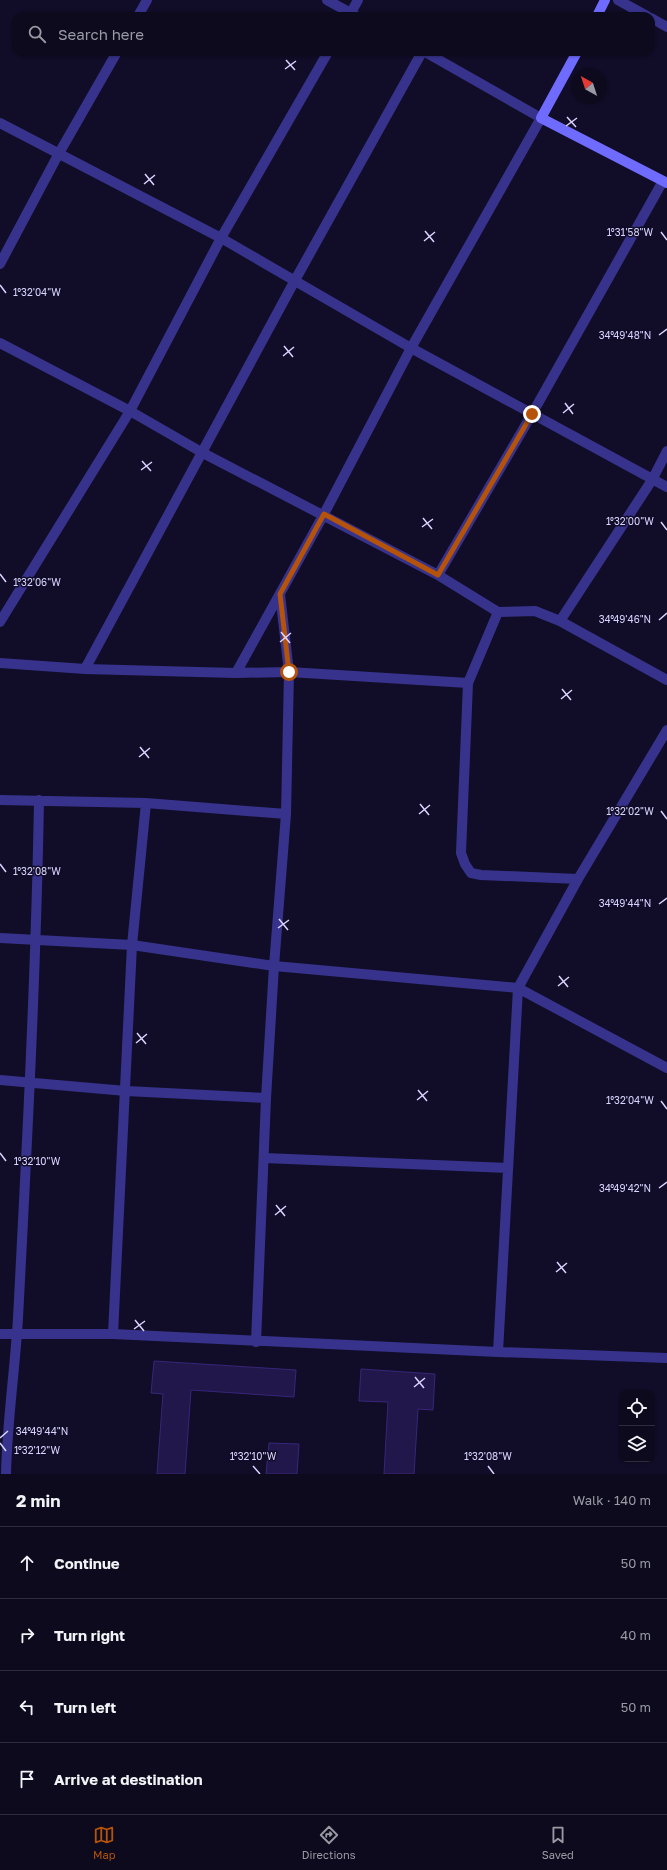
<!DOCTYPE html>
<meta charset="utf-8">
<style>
body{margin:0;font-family:"Golos Text",sans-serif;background:#1b182b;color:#f1f3f6}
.controls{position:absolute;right:12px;bottom:12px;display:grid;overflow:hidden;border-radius:8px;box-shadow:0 1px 3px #0004}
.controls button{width:36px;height:36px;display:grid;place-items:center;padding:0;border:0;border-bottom:1px solid #2d2b3c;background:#0d0a1e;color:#f1f3f6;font:20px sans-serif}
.compass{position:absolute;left:571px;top:68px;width:36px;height:36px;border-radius:50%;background:#0d0a1e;box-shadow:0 1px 3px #0004;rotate:321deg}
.stop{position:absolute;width:12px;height:12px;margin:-9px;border:3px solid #b45309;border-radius:50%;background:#fff}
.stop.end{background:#b45309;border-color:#fff;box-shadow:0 1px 4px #0008}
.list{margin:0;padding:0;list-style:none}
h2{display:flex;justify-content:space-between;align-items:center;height:52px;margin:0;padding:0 16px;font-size:17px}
h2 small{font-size:13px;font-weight:400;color:#9a9aa4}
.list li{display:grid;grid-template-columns:26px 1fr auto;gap:12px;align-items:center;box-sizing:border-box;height:72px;padding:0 16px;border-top:1px solid #2d2b3c}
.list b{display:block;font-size:15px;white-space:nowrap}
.list em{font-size:13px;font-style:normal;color:#9a9aa4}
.icon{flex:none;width:22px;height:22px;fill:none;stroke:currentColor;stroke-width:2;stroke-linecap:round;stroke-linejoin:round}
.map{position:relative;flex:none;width:667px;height:1474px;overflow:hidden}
.search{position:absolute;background:#0d0a1e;box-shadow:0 1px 3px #0004;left:12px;right:12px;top:12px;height:44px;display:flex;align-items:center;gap:10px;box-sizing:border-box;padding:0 14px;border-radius:12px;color:#9a9aa4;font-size:15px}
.sheet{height:340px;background:#0d0a1e}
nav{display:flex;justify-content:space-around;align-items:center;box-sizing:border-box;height:56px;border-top:1px solid #2d2b3c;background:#0d0a1e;font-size:11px;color:#9a9aa4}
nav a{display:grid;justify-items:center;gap:2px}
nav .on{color:#b45309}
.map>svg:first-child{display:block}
.building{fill:#22174b;stroke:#372679}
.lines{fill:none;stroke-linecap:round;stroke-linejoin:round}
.street{stroke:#37338c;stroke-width:10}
.secondary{stroke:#6f6bff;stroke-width:10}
.route{stroke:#b45309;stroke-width:5}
.ticks{fill:none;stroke:#d9d4ff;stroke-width:1.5}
.ticks-label{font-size:10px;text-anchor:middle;fill:#d9d4ff;stroke:#110d28;stroke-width:3;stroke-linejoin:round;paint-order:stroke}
</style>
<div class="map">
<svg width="667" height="1474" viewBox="0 0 667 1474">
<rect width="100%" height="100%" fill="#110d28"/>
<!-- building -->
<path class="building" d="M154,1361L296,1370L294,1397L191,1390L185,1474H157L163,1394L151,1393Z
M361,1369L435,1374L433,1410L418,1409L414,1474H384L388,1402L359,1401Z
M269,1443L299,1444L297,1474H266Z"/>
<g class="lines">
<!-- street -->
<path class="street" d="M327,0L356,16
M618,0L647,16
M138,16L147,0
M349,16L358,0
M651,18L667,27
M0,123L221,238L411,348L667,487
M0,264L58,155L117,52
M0,343L130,411L203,453L438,575L498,612
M438,575L532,414L663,181
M560,621L667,680
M0,622L130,411L221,238L328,52
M0,663L85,669L236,673L289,672L468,683
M85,669L294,282L422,52
M236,673L324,514L411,348L541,118L425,52
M0,800L146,803L286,814
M578,879L481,875L471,873L465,864L461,853L468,683L498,612L535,611L560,621L652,480L667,451
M0,938L132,945L274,966L518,988L578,879L667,730
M0,1080L126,1091L266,1098
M264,1158L508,1168
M0,1334H113L498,1352L667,1358
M113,1334L132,945L146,803
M256,1342L266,1098L274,966L286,814L289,672L280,594
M498,1352L518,988L667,1068
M6,1474C7,1422 15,1370 18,1318C27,1146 36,973 39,800"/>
<!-- secondary -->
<path class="secondary" d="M597,16L605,0
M577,52L541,118L667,183"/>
</g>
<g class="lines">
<!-- route -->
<path class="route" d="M289,672L280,594L324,514L438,575L532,414"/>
</g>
<!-- ticks -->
<path class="ticks" d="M286,60L295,70M285,69L296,61M567,117L576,127M566,126L577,118M145,174L154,185M144,184L155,175M425,231L434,242M661,232L667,240M424,241L435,232M0,285L6,293M659,335L667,329M284,346L293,357M283,356L294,347M565,403L573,414M563,413L574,404M142,461L151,471M141,470L152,462M423,518L432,529M661,522L667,530M422,527L433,519M0,574L6,582M659,620L667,613M281,632L290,643M280,642L291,633M562,689L571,700M561,699L572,690M140,747L149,758M139,757L150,748M420,804L429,815M661,811L667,819M419,814L430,805M0,864L6,872M659,904L667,898M279,919L288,930M278,928L289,920M559,976L568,987M558,986L569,977M137,1033L146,1044M136,1043L147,1034M418,1090L427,1101M417,1100L428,1091M661,1101L667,1109M0,1153L6,1161M659,1188L667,1182M276,1205L285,1216M275,1215L286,1206M557,1262L566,1273M556,1272L567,1263M135,1320L144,1331M134,1329L145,1321M415,1377L424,1388M414,1387L425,1378M0,1438L8,1431M0,1443L6,1451M253,1466L260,1474M488,1466L494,1474"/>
<g class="ticks-label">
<text x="630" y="236">1°31'58"W</text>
<text x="37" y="296">1°32'04"W</text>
<text x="625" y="339">34°49'48"N</text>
<text x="630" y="525">1°32'00"W</text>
<text x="37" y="586">1°32'06"W</text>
<text x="625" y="623">34°49'46"N</text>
<text x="630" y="815">1°32'02"W</text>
<text x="37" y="875">1°32'08"W</text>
<text x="625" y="907">34°49'44"N</text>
<text x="630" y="1104">1°32'04"W</text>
<text x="37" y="1165">1°32'10"W</text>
<text x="625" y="1192">34°49'42"N</text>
<text x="42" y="1435">34°49'44"N</text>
<text x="37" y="1454">1°32'12"W</text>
<text x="253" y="1460">1°32'10"W</text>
<text x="488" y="1460">1°32'08"W</text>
</g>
</svg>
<div class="controls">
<button><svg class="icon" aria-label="locate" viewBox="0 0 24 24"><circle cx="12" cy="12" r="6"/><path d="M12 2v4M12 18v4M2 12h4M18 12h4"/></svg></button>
<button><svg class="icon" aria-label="layers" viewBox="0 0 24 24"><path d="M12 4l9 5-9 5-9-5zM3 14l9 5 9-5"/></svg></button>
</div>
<svg class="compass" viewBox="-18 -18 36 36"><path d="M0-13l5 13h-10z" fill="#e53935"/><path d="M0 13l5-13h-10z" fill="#9a9aa4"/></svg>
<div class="stop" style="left:289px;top:672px"></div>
<div class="stop end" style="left:532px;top:414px"></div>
<div class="search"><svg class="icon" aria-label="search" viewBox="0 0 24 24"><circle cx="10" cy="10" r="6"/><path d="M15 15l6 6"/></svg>Search here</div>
</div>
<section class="sheet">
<h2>2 min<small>Walk · 140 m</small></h2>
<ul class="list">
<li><svg class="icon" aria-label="ahead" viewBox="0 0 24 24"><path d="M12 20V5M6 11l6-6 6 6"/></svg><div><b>Continue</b></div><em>50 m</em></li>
<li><svg class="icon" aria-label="right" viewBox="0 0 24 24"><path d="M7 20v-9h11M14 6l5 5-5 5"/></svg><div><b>Turn right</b></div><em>40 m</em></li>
<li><svg class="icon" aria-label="left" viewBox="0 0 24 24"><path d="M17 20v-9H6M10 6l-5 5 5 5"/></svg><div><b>Turn left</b></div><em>50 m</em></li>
<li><svg class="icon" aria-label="arrive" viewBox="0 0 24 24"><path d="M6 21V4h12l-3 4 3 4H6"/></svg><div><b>Arrive at destination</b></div></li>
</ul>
</section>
<nav>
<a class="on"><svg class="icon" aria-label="map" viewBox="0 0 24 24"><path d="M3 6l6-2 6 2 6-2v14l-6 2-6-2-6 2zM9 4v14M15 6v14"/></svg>Map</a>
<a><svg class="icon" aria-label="directions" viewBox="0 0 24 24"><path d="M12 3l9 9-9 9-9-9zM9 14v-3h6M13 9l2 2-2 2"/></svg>Directions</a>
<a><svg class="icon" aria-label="saved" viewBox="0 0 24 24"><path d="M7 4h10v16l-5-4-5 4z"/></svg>Saved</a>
</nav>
